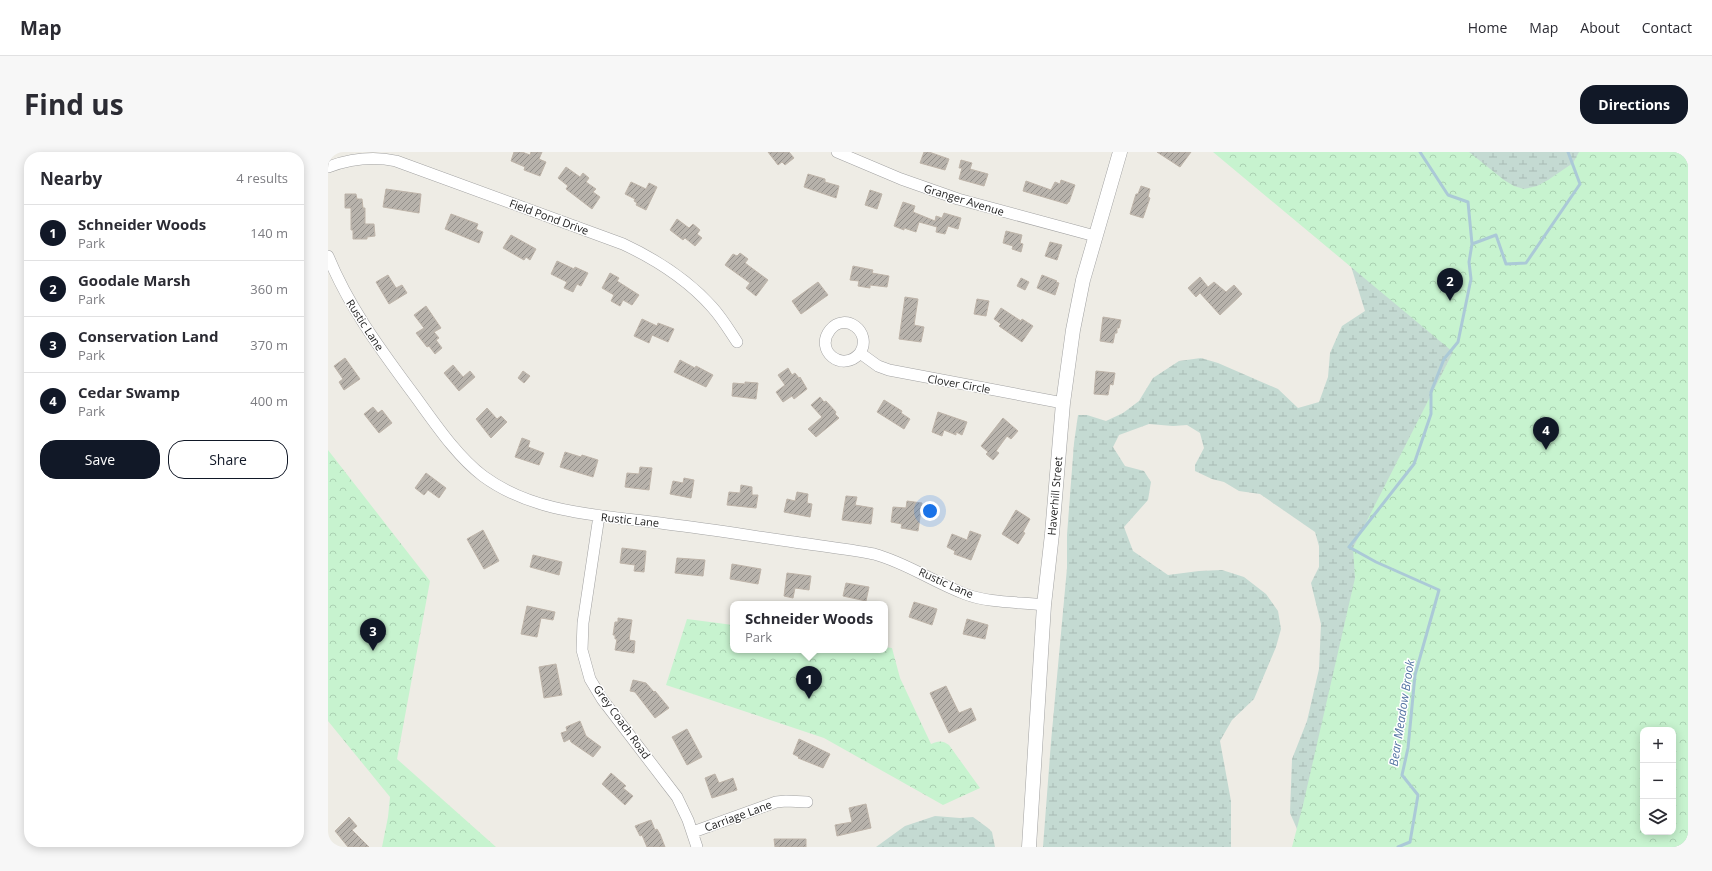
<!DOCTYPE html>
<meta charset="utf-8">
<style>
body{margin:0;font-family:"Open Sans",sans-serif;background:#f7f7f7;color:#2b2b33}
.controls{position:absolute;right:12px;bottom:12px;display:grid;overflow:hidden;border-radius:8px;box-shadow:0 2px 10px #0003}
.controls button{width:36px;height:36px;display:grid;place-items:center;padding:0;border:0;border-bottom:1px solid #e1e1e2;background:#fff;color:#2b2b33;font:20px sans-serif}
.you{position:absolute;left:602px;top:359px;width:14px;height:14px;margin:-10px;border:3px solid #fff;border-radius:50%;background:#1a73e8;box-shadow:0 0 0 6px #1a73e833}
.badge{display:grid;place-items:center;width:26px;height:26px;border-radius:50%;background:#111827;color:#fff;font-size:13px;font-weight:700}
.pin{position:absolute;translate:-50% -33px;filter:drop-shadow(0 1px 2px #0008)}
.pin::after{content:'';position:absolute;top:21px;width:14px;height:12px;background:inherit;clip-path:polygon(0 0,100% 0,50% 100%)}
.popup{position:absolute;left:402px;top:449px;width:158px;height:52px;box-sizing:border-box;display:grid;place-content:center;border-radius:8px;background:#fff;filter:drop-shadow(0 1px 3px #0005);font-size:13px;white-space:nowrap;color:#7c7c81}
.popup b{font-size:15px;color:#2b2b33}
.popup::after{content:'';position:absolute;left:50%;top:100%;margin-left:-8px;border:8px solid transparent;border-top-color:#fff}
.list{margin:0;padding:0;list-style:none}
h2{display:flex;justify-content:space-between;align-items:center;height:52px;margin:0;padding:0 16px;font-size:17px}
h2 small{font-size:13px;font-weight:400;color:#7c7c81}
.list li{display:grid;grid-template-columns:26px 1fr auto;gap:12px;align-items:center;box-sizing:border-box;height:56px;padding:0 16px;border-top:1px solid #e1e1e2}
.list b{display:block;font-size:15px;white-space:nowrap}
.list p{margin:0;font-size:13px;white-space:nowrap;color:#7c7c81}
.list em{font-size:13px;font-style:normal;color:#7c7c81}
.actions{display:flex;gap:8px;padding:12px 16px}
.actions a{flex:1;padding:9px 0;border:1px solid #111827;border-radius:16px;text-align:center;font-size:14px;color:#111827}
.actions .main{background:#111827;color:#fff}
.icon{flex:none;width:22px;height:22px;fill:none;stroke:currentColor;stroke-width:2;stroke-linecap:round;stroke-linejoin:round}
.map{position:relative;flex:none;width:1360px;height:695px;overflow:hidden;border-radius:16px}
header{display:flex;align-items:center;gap:24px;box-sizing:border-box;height:56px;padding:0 20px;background:#fff;border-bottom:1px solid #e1e1e2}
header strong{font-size:19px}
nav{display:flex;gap:22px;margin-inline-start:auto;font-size:14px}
.intro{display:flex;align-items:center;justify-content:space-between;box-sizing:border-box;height:96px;padding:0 24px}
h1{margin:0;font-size:28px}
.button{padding:10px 18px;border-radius:16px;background:#111827;color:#fff;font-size:14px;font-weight:700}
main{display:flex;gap:24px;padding:0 24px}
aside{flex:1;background:#fff;border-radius:16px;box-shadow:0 2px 10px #0003}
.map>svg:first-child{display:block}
.wetland{fill:url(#wetland-marsh);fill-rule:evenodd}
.park{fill:url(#park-crowns);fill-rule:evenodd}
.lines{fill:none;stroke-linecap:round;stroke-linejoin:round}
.stream{stroke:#abc9d7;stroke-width:3}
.building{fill:url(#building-hatch);stroke:#beb4a9}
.minor-casing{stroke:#a2a2a2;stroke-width:12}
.tertiary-casing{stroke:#a2a2a2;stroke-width:15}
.minor{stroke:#fff;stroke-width:11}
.tertiary{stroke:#fff;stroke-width:14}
.labels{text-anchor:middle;stroke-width:3;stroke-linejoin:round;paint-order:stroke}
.street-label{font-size:11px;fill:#1e1e1e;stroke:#fff}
.water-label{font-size:12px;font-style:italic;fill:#5575a3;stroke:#fff}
</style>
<header>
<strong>Map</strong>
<nav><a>Home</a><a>Map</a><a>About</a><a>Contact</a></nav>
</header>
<div class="intro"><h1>Find us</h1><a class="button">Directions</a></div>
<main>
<aside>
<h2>Nearby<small>4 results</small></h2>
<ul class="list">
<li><span class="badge">1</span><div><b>Schneider Woods</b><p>Park</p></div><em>140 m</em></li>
<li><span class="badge">2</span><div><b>Goodale Marsh</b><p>Park</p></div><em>360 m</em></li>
<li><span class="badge">3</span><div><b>Conservation Land</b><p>Park</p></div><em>370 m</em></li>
<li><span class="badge">4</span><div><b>Cedar Swamp</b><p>Park</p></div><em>400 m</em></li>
</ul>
<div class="actions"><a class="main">Save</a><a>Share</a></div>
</aside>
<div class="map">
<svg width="1360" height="695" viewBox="0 0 1360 695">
<defs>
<pattern id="wetland-marsh" width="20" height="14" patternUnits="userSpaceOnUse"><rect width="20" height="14" fill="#c4dad2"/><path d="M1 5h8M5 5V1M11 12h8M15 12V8" fill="none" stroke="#a8bbb4"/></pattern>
<pattern id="park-crowns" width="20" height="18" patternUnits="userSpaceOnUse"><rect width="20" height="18" fill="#c7f3cf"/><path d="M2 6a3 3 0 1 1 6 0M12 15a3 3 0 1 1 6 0" fill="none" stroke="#aad0b1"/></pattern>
<pattern id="building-hatch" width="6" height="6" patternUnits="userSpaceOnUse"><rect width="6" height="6" fill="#b7b2ab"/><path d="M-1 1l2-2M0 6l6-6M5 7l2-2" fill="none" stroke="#94908b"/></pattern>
</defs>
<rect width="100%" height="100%" fill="#eeece5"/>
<!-- wetland -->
<path class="wetland" d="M956,0H1360V695L976,693L962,661L964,607L979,569L991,517L993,472L983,431L991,415V394L987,380L932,342L911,339L896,330L884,327L867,319V313L876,296L872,281L859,273L845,274L821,272L791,283L785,295L797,314L816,319L823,330L820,348L796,375L805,399L840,423L871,419L894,418L916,425L938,442L950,459L953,477L948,495L926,547L904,568L892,589L903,649V695H715L723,590L739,416V383L746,291L750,263H759L778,269L795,261L811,249L825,226L851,209L873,206L890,211L950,237L970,256L991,250L1000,225L1002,201L1014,174L1037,159L1017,95ZM1315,578H1345V680H1315Z
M607,664L632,666L645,665L660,676L664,680L667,695H548L577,674Z"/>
<!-- park -->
<path class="park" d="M885,0H1141L1176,28L1186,34L1196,37L1209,34L1220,28L1245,11L1251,0H1360V695H964L975,653L1027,426L1025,396L1125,200ZM1315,578H1345V680H1315Z
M0,298L102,429L69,607L168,695H54L60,665L62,645L0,569Z
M359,467L405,473V498H557V495L564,496L572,526L603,592C610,589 614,588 621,593L652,636L615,653L496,586L338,533Z"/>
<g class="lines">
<!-- stream -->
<path class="stream" d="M1092,0L1120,43L1140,50L1144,92
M1070,695L1082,690L1090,643L1074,623L1080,596L1087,523L1111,438L1048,410L1021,395L1086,312L1103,262V240L1116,207L1130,190L1143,127L1141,110L1144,92L1168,83L1178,112L1198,111L1252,32L1240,0"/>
</g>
<!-- building -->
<path class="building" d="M186,0H194L202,3L203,0H214L211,7L218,10L212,24L196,18L197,15L183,9Z
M440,0H461L466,6L457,13L454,10L450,13Z
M596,0H601L621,7L617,18L592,11Z
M829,0H863L852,15Z
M633,8L644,11L642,17L660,22L656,34L631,27L634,16H631Z
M238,15L252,25L255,21L261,26L258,30L268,37L265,40L272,45L264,57L238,37L240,34L230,26Z
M480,22L497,27V30L511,34L508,46L476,35Z
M733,28L747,33L741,50H740L739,52L695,39L698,29L723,38L727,30L732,32Z
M303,30L318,37L321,31L329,35L318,58L308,53L309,51L306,49L307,47L297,42Z
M813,34L822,37L820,45L822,46L815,66L802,62L808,42H810Z
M58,37L93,42L91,61L55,55Z
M542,38L554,42L549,57L537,53Z
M17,42H28L29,47H34L35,56H37V72H46L47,84L39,85V87H25V78H23V56H17Z
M575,50L587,54L585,60L607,69L608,64L614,66L616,61L633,66L630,77L620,74L617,82L608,80L609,75L591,70L588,80L576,76V78L566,74Z
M123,62L150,72L148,77L155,80L151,91L117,77Z
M349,67L361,76L365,72L372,78L369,82L374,86L367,94L357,86L355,88L342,78Z
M678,79L694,83L692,91L695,92L693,100L684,97L685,94L675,91Z
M183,83L208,97L202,108L198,105L196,108L175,96Z
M722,90L734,93L729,108L717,104Z
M412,101L420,107L417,111L440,128L428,144L418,136L422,131L397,113L405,102L409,104Z
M229,109L246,117L247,115L260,121L253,134L249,132L245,140L236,136L239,130L223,122Z
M525,114L545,118L544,121L561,124L559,135L542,133V136L530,134L531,129L522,128Z
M282,121L291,126L289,129L311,143L304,153L295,148L292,154L283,149L286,143L274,136Z
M60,123L68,136L74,133L79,141L61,152L48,130Z
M714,123L729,129L728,130L731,131L727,143L709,136Z
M872,125L880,135L886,130L898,140L906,133L914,142L892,163L872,141L868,145L860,136Z
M693,126L701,130L697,138L689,134Z
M490,130L500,143L473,162L464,149Z
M577,145L590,147L586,173L596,175L593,190L571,187Z
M649,147L661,149L658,164L646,162Z
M98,154L113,176L106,180L111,186L108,188L114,196L107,202L101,194L99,195L88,181L96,176L86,163Z
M673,156L693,169L694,167L705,174L694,190L671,174L673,172L666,167Z
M775,165L793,168L791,176H789V181H787L785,191L772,189Z
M314,167L329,174L330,171L346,177L340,190L324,183L321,191L306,184Z
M17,206L32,227L16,238L11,230L15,227L6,214Z
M352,208L367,216L368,214L385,223L378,235L346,220Z
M125,213L135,225L142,219L147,225L131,239L116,221Z
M460,216L464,223L467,221L471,226L472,225L479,237L466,247L464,244L455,250L448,240L457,233L450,223Z
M195,219L202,224L196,231L190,226Z
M768,219L787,221L785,233L782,232L780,243L766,242Z
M417,230L430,231L428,247L404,244L405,231L417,232Z
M492,245L496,250L498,249L508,260L507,262L511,266L488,285L480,277L494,265L483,253Z
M556,248L574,259L573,261L582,267L576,277L549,260Z
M45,255L50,261L54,258L64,271L51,281L36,262Z
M159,256L169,267L173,264L179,270L163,286L148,267Z
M610,260L639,270L634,283L628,280V283L616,278L614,284L604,280Z
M675,266L690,279L683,287L679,284L668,299L671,301L665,308L658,302L660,300L653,294Z
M194,286L202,289L200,295L216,301L211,313L187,305Z
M237,300L253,305L254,303L270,308L265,325L232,315Z
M312,315L324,316L321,338L297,335L299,321L311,322Z
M98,321L118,336L111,346L100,338L96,343L87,336Z
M356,326L366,328L363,346L342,342L345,329L355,331Z
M413,333L424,335V343H430L428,356L399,353L401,340L412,341Z
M469,340L480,342L479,351L484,352L482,365L456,360L459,347L467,349Z
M518,344L529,345L527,353L545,356L543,372L514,368Z
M579,349L594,351L590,379L573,376L574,372L563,370L565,355L578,356Z
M688,358L702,367L695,380L697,381L690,392L674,382Z
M155,378L171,409L156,417L139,387Z
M642,379L653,383L643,408L626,402L627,399L619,395L624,382L639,388Z
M294,396L318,399L316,420L306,419L307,413L292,411Z
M205,403L234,410L231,423L202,415Z
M349,406L377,408L375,424L347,421Z
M404,412L433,417L430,432L402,427Z
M459,421L483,424L481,438L467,436L465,446L456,444Z
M518,431L541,435L538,449L515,444Z
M586,450L609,457L604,473L581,465Z
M199,454L227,460L225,468L213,466L209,485L193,482Z
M290,466L304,468L301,488L307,489L306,501L287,498L289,487H287V483H285L287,470H290Z
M639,467L660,473L657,487L635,482Z
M228,512L234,543L216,546L211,515Z
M305,528L318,531L326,540L327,539L341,556L327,566L307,540L302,539Z
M618,534L631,561L643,556L648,568L621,581L602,541Z
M252,569L258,584L273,595L265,605L243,590L242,587L236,590L233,581L239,579L238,575Z
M359,577L374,605L359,613L344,585Z
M471,587L502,602L495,616L470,606L471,605L465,602Z
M283,621L298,634L295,636L305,644L297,653L274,632Z
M387,622L391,631L405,626L409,638L384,646L377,626Z
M538,652L543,676L509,684L507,673L524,670L521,656Z
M21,665L29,674L24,678L41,695H20L7,679Z
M323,668L327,678L329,677L332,682L337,695H319L314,683L312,684L307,674Z
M446,687H478V695H447Z"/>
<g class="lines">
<defs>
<path id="minor" d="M509,0L573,27L630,47L767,84
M0,15C22,7 45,4 68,9L295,92C327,107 360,128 384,155C394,166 401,178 409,190
M0,104C20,153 50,194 81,236C103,265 126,302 155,324C208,363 276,363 339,372C381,377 424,384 466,390C493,394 520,397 546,402C579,411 605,430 637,442C661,451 691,450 716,453
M532,201C514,222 486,198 502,178C517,159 545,180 532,201L550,214L561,218L735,251
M271,364L255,471L254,498L262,527L274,547L349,645L360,668L369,695
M365,680L448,650L458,649L479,650"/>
<path id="tertiary" d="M701,695L716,453L724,382L735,251L745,178L755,128L792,0"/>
</defs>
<!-- minor casing -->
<use href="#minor" class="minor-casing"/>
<!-- tertiary casing -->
<use href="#tertiary" class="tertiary-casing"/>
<!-- minor -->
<use href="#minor" class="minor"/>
<!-- tertiary -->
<use href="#tertiary" class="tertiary"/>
</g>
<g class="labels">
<!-- street labels -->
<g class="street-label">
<text transform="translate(636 48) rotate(17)" y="4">Granger Avenue</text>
<text transform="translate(221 65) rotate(20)" y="4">Field Pond Drive</text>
<text transform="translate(37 173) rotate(57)" y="4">Rustic Lane</text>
<text transform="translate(631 232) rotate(10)" y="4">Clover Circle</text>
<text transform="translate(727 344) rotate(-85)" y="4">Haverhill Street</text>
<text transform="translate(302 368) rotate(6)" y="4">Rustic Lane</text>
<text transform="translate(618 431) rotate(24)" y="4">Rustic Lane</text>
<text transform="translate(294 570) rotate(54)" y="4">Grey Coach Road</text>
<text transform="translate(410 664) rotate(-20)" y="4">Carriage Lane</text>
</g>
<!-- water labels -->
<g class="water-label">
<text transform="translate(1074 561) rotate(-81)" y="4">Bear Meadow Brook</text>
</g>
</g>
</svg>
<div class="controls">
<button>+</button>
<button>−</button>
<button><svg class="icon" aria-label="layers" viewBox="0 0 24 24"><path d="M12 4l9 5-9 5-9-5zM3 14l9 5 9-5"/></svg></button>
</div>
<div class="you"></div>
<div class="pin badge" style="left:481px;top:547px">1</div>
<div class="popup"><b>Schneider Woods</b>Park</div>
<div class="pin badge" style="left:1122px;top:149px">2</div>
<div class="pin badge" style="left:45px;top:499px">3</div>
<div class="pin badge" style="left:1218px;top:298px">4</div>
</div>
</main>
